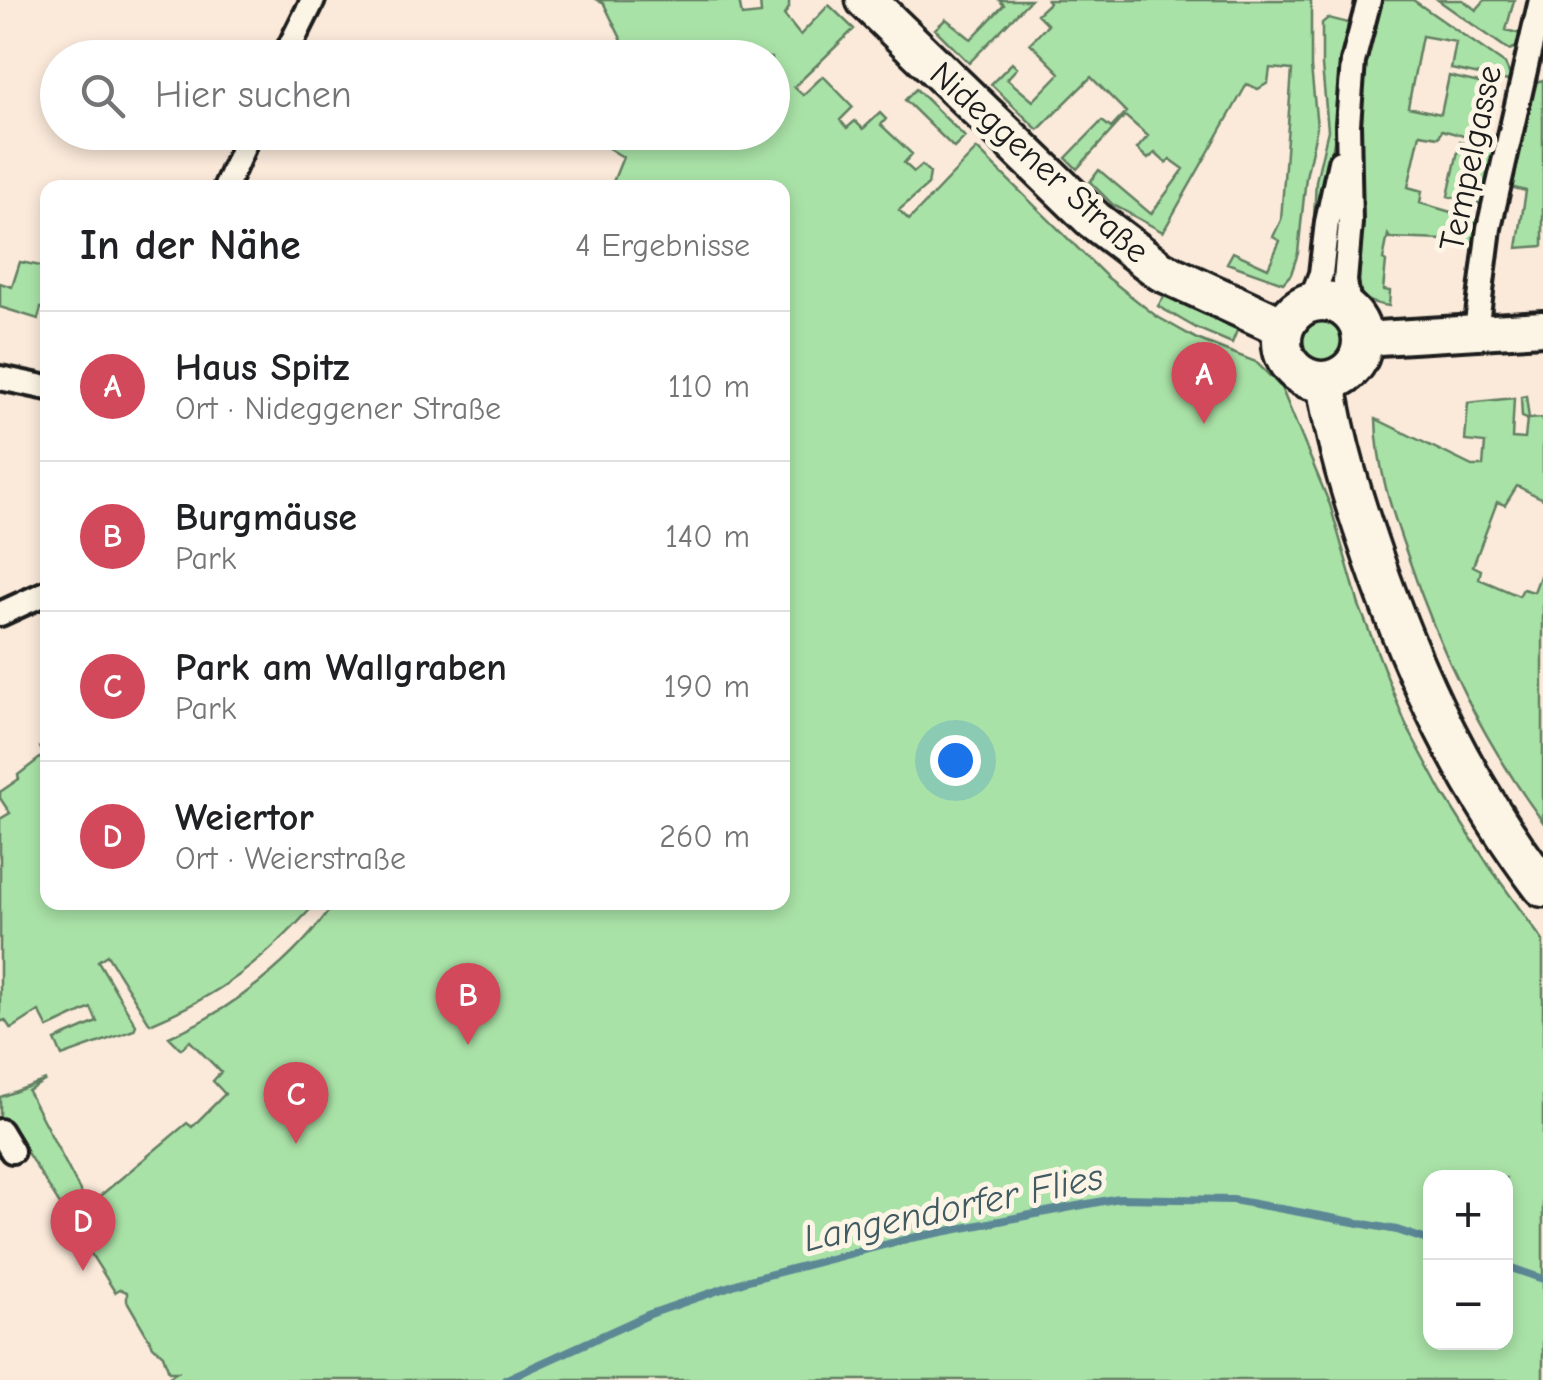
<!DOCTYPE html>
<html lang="de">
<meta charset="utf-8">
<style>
body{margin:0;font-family:"Comic Neue",sans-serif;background:#f2f2f2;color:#202124}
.controls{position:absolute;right:30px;bottom:30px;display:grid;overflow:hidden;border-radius:20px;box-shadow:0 5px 15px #0003}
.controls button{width:90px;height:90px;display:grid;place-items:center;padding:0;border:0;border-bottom:2px solid #e0e0e0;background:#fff;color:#202124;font:50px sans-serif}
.you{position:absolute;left:955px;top:760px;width:35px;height:35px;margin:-25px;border:8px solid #fff;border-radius:50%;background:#1a73e8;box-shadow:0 0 0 15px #1a73e833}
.badge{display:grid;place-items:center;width:65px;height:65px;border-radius:50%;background:#d1495b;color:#fff;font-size:32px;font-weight:700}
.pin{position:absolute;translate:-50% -82px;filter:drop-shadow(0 2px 5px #0008)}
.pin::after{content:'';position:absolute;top:52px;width:35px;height:30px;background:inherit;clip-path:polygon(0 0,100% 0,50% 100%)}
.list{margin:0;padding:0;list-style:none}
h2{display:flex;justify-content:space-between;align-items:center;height:130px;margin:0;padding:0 40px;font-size:42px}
h2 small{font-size:32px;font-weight:400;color:#757577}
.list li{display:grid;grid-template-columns:65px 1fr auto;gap:30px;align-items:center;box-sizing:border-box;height:150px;padding:0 40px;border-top:2px solid #e0e0e0}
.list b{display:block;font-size:38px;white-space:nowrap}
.list p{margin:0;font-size:32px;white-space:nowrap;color:#757577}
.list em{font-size:32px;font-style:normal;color:#757577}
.icon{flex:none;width:55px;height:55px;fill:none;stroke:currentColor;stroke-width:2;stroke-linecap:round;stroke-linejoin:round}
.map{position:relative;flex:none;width:1543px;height:1380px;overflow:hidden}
.search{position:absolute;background:#fff;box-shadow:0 5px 15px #0003;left:40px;top:40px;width:750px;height:110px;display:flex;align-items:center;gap:25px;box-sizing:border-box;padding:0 35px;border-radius:55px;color:#757577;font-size:38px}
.panel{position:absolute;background:#fff;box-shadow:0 5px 15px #0003;left:40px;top:180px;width:750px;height:730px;border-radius:20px}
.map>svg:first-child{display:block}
.green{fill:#a9e2a7;stroke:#627f62;stroke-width:2.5;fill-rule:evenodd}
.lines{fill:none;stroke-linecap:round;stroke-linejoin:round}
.stream{stroke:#5c8896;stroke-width:8}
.street-casing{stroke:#1c1c1c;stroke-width:30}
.secondary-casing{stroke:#1c1c1c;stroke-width:40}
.primary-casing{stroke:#1c1c1c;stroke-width:45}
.street{stroke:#fcf5e5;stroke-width:22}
.secondary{stroke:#fcf5e5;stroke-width:32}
.primary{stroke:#fcf5e5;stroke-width:38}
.labels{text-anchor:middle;stroke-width:10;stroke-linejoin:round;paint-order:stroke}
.street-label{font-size:35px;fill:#1c1c1c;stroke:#fcf5e5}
.water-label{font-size:38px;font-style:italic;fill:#415b63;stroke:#fcf5e5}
</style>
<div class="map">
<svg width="1543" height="1380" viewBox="0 0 1543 1380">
<rect width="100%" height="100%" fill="#fbeada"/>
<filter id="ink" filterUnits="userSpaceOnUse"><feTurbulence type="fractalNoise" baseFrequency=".01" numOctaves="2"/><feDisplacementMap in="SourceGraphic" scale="20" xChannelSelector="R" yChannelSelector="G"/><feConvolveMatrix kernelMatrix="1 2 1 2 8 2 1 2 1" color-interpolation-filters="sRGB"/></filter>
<g filter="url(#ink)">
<!-- green -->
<path class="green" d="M597,0H739L742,16L761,14L760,0H789V8L784,15L800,35L829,5L854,29L794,87L803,95L823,76L853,107L840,120L847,128L855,121L863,129L880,113L886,119L881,125L912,154L904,163L914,172L922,165L930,173L928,185L899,210L909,220L977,149L1107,277L1156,316L1197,339L1256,362L1281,387L1330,505L1359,605L1406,725L1442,792L1489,866L1543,941V1380H165L177,1372H169L163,1355L153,1346L127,1301V1292L120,1289L115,1292L23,1146L19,1148L0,1118V1097L46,1080L28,1091L88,1206L187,1123L192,1127L225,1094L213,1081L221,1072L190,1041L181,1049L169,1037C232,1010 296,960 334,903L782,902V188L611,187L623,157L595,140L593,134L772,132V58L630,57L604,4ZM1430,1178H1506V1342H1430Z
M999,0H1030L969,63L935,29L946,19L971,39L1004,5Z
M1047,0H1311V67L1317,127L1306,177L1298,253L1291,274L1283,283L1227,263L1233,252L1268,268L1280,241L1273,237L1281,220L1292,70L1270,68L1268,83L1258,89L1247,84L1163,232L1112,204L1090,182L1099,170L1151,214L1184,169L1170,159L1166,163L1155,153L1148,159L1137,149L1148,136L1125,116L1077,169L1066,158L1102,121L1111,128L1126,112L1091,77L1038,130L991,84L1012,63L1017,68L1007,79L1033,101L1060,73L1030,43L1048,25L1037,14L1049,3Z
M1381,0H1413L1505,64L1513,82L1451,69L1456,42L1422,36L1408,107L1441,114L1449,76L1492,86L1481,133L1500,139L1499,146L1442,130L1439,137L1420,134L1408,187L1422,191L1420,203L1482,221L1479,243L1459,241L1458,246L1444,245V240L1390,238L1388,235L1383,260L1386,262L1383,290L1390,291L1389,306C1358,302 1356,291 1361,261L1354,260L1365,66Z
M1438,0H1463L1476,10L1485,0H1514L1506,30L1525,35L1522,45L1509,50Z
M1328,18L1348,23L1334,142L1312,254L1316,181L1328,130L1322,66V23Z
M1543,80V246L1517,248L1526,191L1506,186L1532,83Z
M916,89L965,137L954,148L905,100Z
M1460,142L1498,151L1486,205L1448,196Z
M20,262L41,266V271L47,273V309L41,308L38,319L0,307V283L12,287Z
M1168,291L1192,307L1238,328L1232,343L1196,328L1158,306Z
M1296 340a27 27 0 1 1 54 0a27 27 0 1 1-54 0Z
M1526,396L1529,419L1543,418V499L1517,486L1505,505L1497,502L1473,566L1481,570L1479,579L1519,596L1523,589L1534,592L1543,568V822C1482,739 1440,652 1407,554C1391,509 1377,467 1376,419L1472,466H1483L1485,443L1465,441L1468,403L1514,398L1512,438L1525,439L1527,419L1522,417L1521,397Z
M47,742L48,902L316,903C264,961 222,994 150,1024L107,955L98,961L136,1025L134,1030L62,1056L55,1040L97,1022L91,1008L48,1028L39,1011L11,1029L5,1020L0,1022V819L10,813L0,798V792L19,779L18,775L44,755L40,747Z"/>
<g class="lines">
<!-- stream -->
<path class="stream" d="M1506,1266L1543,1279
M505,1380L650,1314L745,1281L911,1238L1119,1198L1233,1200L1397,1230L1430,1241"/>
<defs>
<path id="street" d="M284,58L313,0
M225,188L250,132
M1310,303L1321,274L1327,222L1340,162
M1350,313L1345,281L1350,223L1348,124L1353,62L1369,0
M1476,331L1489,228L1541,0
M0,378L48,388
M0,614L48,592
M0,1131L12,1151"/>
<path id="secondary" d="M1362,339L1543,328"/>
<path id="primary" d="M866,0L1094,220L1161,271L1283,327
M1282 341a40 40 0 1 1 80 0a40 40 0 1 1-80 0Z
M1326,381C1335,443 1353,499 1373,557C1415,678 1466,786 1543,887"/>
</defs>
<!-- street casing -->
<use href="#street" class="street-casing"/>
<!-- secondary casing -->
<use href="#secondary" class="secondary-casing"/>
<!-- primary casing -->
<use href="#primary" class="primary-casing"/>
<!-- street -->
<use href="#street" class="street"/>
<!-- secondary -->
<use href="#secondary" class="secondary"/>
<!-- primary -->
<use href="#primary" class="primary"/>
</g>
</g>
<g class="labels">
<!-- street labels -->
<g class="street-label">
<text transform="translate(1470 158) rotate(-78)" y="12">Tempelgasse</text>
<text transform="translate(1040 162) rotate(42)" y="12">Nideggener Straße</text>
</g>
<!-- water labels -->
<g class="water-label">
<text transform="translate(953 1207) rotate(-12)" y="13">Langendorfer Flies</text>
</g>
</g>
</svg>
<div class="controls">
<button>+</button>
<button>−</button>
</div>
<div class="you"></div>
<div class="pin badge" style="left:1204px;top:424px">A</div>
<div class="pin badge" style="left:468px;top:1045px">B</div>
<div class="pin badge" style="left:296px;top:1144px">C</div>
<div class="pin badge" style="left:83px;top:1271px">D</div>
<div class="search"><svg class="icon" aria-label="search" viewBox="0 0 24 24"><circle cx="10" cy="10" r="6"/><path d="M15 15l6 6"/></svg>Hier suchen</div>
<section class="panel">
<h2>In der Nähe<small>4 Ergebnisse</small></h2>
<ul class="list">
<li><span class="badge">A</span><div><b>Haus Spitz</b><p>Ort · Nideggener Straße</p></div><em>110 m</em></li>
<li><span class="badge">B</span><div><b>Burgmäuse</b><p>Park</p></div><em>140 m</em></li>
<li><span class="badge">C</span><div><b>Park am Wallgraben</b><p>Park</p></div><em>190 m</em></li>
<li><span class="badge">D</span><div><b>Weiertor</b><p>Ort · Weierstraße</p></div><em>260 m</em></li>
</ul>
</section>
</div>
